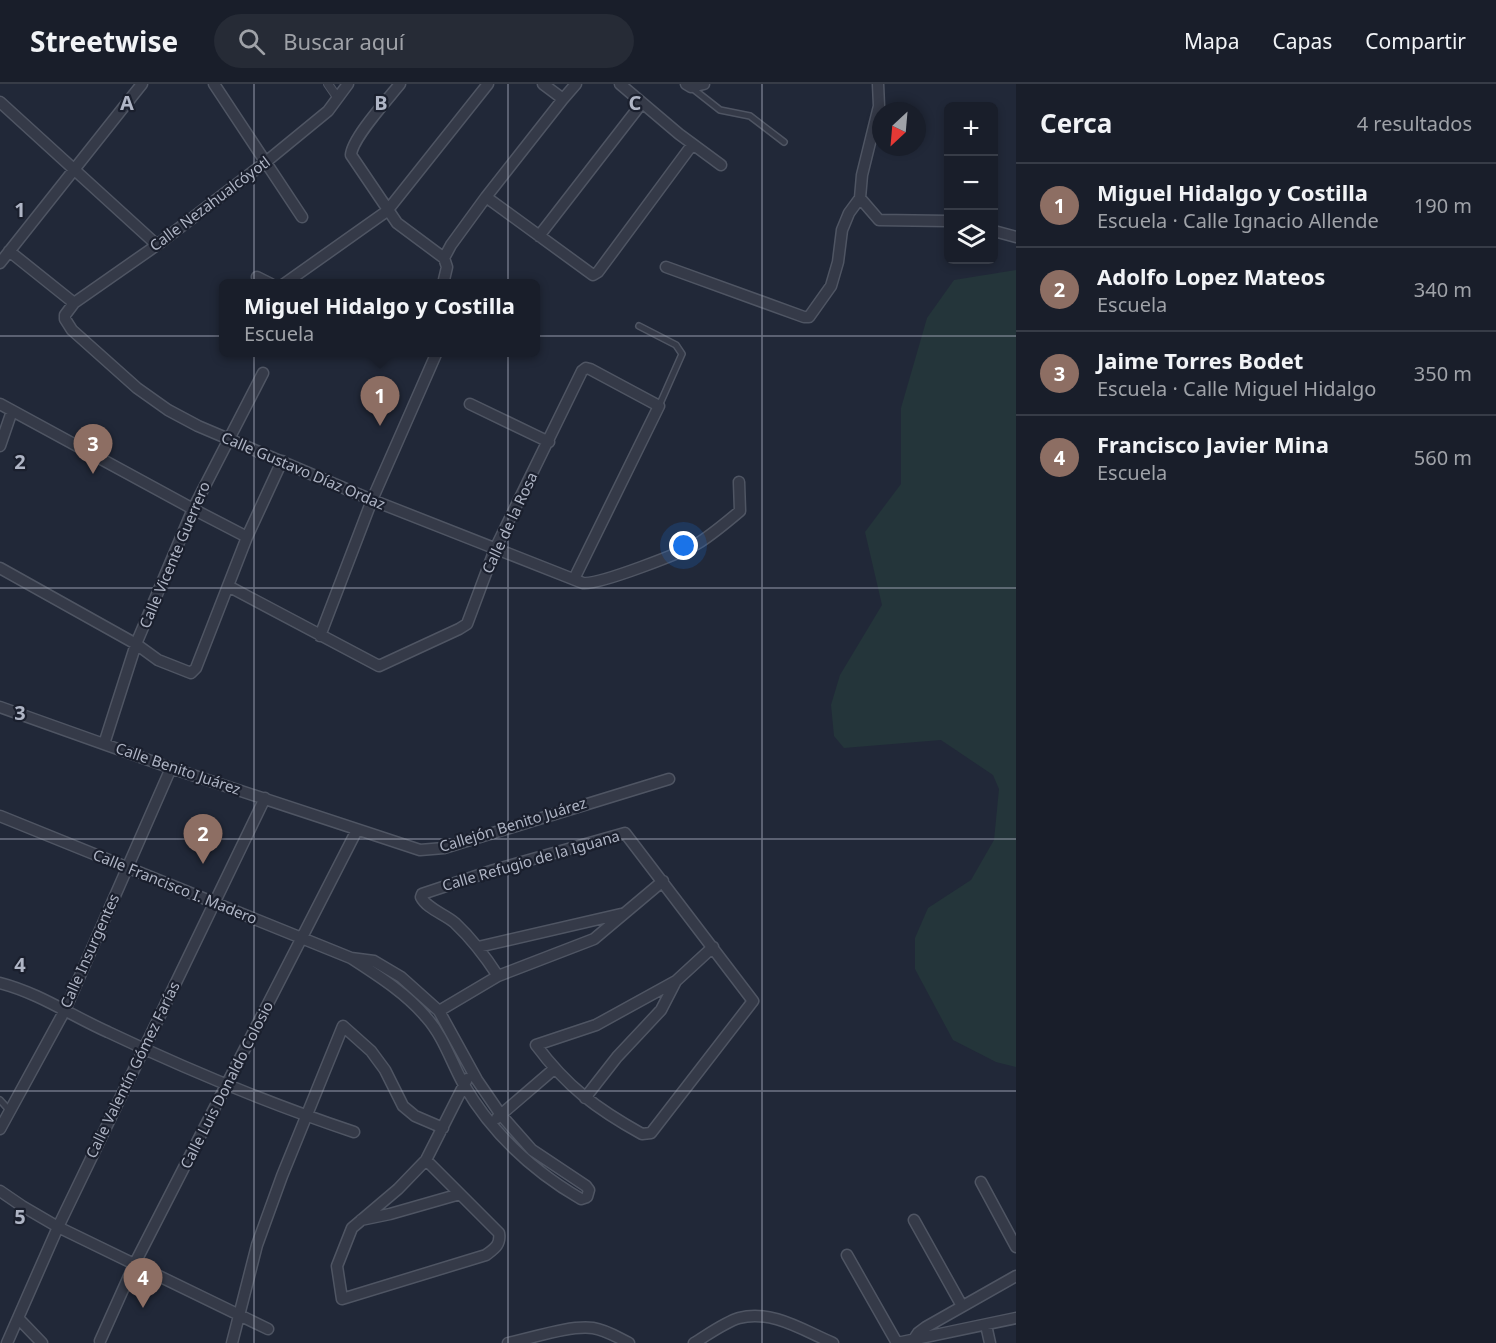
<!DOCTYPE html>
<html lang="es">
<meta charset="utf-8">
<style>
body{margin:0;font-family:"Noto Sans",sans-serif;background:#262b36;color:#f1f3f6}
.controls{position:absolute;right:18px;top:18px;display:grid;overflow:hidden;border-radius:9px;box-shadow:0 3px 9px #0003}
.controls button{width:54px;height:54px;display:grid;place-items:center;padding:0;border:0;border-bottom:2px solid #373c47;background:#191e2a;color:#f1f3f6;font:30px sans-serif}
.compass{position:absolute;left:872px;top:18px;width:54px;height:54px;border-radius:50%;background:#191e2a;box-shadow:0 3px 9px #0003;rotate:206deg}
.you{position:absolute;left:684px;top:462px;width:21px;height:21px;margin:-15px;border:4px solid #fff;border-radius:50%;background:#1a73e8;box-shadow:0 0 0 9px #1a73e833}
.badge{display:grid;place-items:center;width:39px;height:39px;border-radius:50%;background:#d93025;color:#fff;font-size:20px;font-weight:700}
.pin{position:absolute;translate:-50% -50px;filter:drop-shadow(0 2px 3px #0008)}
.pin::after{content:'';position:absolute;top:32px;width:21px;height:18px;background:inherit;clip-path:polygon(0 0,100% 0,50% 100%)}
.popup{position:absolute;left:219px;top:195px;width:321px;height:78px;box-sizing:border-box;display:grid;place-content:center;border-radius:9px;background:#191e2a;filter:drop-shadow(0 2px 4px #0005);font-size:20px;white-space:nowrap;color:#9fa2a8}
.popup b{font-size:22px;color:#f1f3f6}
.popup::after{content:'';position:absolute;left:50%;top:100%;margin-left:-12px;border:12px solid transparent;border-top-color:#191e2a}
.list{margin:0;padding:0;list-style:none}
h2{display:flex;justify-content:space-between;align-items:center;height:78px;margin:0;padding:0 24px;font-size:26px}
h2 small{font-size:20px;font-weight:400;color:#9fa2a8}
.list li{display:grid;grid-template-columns:39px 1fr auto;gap:18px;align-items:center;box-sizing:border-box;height:84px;padding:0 24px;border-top:2px solid #373c47}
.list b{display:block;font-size:22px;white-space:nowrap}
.list p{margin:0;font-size:20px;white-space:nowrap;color:#9fa2a8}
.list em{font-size:20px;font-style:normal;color:#9fa2a8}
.icon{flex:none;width:33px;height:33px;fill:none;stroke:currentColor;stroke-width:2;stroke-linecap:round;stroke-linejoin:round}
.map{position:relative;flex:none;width:1016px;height:1259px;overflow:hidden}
header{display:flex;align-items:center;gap:36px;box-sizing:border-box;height:84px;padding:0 30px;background:#191e2a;border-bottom:2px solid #373c47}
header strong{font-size:28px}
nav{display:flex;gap:33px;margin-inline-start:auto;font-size:21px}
.search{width:420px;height:54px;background:#262b36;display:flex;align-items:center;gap:15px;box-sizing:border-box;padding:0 21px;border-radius:33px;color:#9fa2a8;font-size:22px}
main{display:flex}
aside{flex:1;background:#191e2a}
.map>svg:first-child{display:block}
.green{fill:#24353a}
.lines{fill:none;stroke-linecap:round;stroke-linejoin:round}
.service-casing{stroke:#4f5563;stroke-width:8}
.pedestrian-casing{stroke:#4f5563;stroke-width:10}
.minor-casing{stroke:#4f5563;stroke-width:13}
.service{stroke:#353a48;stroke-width:5}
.pedestrian{stroke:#353a48;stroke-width:8}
.minor{stroke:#353a48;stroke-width:10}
.grid{fill:none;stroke:#afb5c5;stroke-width:1.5;stroke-opacity:0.55}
.labels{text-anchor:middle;stroke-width:4.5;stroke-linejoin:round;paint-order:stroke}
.street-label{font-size:15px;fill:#afb5c5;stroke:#1a1f2d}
.grid-label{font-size:20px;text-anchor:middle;font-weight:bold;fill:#afb5c5;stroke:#1a1f2d;stroke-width:4.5;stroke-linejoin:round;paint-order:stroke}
</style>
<header>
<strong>Streetwise</strong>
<div class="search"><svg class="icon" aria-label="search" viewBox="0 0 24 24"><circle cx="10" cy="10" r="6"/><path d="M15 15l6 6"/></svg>Buscar aquí</div>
<nav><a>Mapa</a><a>Capas</a><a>Compartir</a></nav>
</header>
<main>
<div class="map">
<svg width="1016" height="1259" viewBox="0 0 1016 1259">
<rect width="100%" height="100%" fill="#212838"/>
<!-- green -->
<path class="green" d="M1016,186V983L996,978L953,956L915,885V854L928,824L971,796L994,756L999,705L993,691L941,656L844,664L834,652L831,621L840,591L882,521L865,448L901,400V324L927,234L954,196Z"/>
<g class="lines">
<defs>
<path id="service" d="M692,4L720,26L750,32L784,58
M639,242L676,261L682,270L659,322
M0,1016L9,1026"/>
<path id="pedestrian" d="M328,0L337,13"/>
<path id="minor" d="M214,0L302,133
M348,0L328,27L267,77L157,161L74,219L65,231V235L72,246L137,304L168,326L198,342L372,416L583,499C599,501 684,468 700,458C714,449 727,438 740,427L739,398
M400,0C388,15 352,54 351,71L397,139L444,174L447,183L443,200
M543,0L563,15
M620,0L679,50L721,81
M686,0L691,3L704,0
M0,18L157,161
M486,113L593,191L598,188L692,61
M860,114L879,136L948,137
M994,147L1016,153
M539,152L642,19
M9,167L74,219
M444,174L451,161L486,113L563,15L576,0
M0,179L142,0
M666,183L804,233H809L831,202L838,178L842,146L849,129L860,114L862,91L879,22L878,0
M257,193L271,200
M284,200L387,127L488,0
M0,320L193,425L247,453
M470,320L549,358
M0,362L12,327
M0,484L136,560L158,576L191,589L196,584L247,453L282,377
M228,502L379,582L459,545L467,540L495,465L582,287L586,284L590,285L659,322L574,495
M320,552L372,416L437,268
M0,623L171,684L420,766L444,764L669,695
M104,660L136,560L193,425L263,289
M0,732L351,874C377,891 406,909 426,933C444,953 451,978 464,1001C492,1049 533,1087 581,1115L587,1113L589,1106L586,1102L532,1066L501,1031L477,996L439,927L401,893L374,877L351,874
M478,863L621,830
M498,892C485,872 472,855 455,839C445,830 427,825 421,813L422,810L494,786L625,749L753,917L651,1049L642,1050C597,1025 567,1003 536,961L596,941L676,897L713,863
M0,899C39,909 72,932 108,948C188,986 270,1020 354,1048
M439,927L498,892L594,855L663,797
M585,1014L617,973L661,926L676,897
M497,1034L554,985
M0,1045L65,926L171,684
M426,1076L499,1149C501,1161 494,1165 486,1171L342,1215L337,1182L352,1144L398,1105L426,1076L467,995
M981,1098L1016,1163
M0,1107L22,1122L58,1143L268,1245
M361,1136L390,1130L460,1110
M914,1136L962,1222
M847,1171L897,1259
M18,1234L42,1259
M986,1241L990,1259
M100,1257L134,1181L357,746
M7,1259L58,1143L265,714
M232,1259L257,1161L282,1092L343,942L371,967L385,986L403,1022L415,1032L443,1044
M508,1259C533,1254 569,1241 593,1244C606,1246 617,1253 629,1259
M694,1259C706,1252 725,1238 739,1234C772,1225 804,1247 833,1259
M897,1259L1016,1234
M915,1259L914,1255L918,1249L926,1243L1016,1192"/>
</defs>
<!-- service casing -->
<use href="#service" class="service-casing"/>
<!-- pedestrian casing -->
<use href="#pedestrian" class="pedestrian-casing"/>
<!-- minor casing -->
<use href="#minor" class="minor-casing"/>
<!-- service -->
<use href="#service" class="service"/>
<!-- pedestrian -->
<use href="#pedestrian" class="pedestrian"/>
<!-- minor -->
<use href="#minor" class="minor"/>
</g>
<!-- grid -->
<path class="grid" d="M254,0V1259M508,0V1259M762,0V1259M0,252H1016M0,504H1016M0,755H1016M0,1007H1016"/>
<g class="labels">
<!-- street labels -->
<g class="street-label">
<text transform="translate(210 120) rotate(-37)" y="5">Calle Nezahualcóyotl</text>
<text transform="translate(303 387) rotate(23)" y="5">Calle Gustavo Díaz Ordaz</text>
<text transform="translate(510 439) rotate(-65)" y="5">Calle de la Rosa</text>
<text transform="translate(175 471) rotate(-67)" y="5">Calle Vicente Guerrero</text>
<text transform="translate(178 685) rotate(19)" y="5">Calle Benito Juárez</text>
<text transform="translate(513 741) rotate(-17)" y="5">Callejón Benito Juárez</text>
<text transform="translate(531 777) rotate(-16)" y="5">Calle Refugio de la Iguana</text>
<text transform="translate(175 803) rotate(22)" y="5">Calle Francisco I. Madero</text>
<text transform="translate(90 867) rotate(-66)" y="5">Calle Insurgentes</text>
<text transform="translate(133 986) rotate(-64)" y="5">Calle Valentín Gómez Farías</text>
<text transform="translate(227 1001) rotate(-63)" y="5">Calle Luis Donaldo Colosio</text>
</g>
</g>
<g class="grid-label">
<text x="127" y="26">A</text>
<text x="381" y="26">B</text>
<text x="635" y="26">C</text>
<text x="20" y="133">1</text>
<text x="20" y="385">2</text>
<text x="20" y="636">3</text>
<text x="20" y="888">4</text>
<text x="20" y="1140">5</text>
</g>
</svg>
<div class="controls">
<button>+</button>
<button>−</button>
<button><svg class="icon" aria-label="layers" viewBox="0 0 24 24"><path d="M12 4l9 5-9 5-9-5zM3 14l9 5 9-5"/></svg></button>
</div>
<svg class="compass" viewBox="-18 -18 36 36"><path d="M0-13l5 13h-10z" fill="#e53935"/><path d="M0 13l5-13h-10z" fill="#9fa2a8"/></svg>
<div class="you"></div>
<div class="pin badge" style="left:380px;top:342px;background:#8d6e63">1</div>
<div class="popup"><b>Miguel Hidalgo y Costilla</b>Escuela</div>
<div class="pin badge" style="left:203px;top:780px;background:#8d6e63">2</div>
<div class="pin badge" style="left:93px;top:390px;background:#8d6e63">3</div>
<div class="pin badge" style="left:143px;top:1224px;background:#8d6e63">4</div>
</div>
<aside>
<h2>Cerca<small>4 resultados</small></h2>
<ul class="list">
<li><span class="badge" style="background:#8d6e63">1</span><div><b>Miguel Hidalgo y Costilla</b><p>Escuela · Calle Ignacio Allende</p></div><em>190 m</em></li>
<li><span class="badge" style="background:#8d6e63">2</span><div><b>Adolfo Lopez Mateos</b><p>Escuela</p></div><em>340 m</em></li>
<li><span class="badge" style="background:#8d6e63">3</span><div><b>Jaime Torres Bodet</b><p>Escuela · Calle Miguel Hidalgo</p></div><em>350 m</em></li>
<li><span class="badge" style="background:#8d6e63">4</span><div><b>Francisco Javier Mina</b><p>Escuela</p></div><em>560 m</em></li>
</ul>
</aside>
</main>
